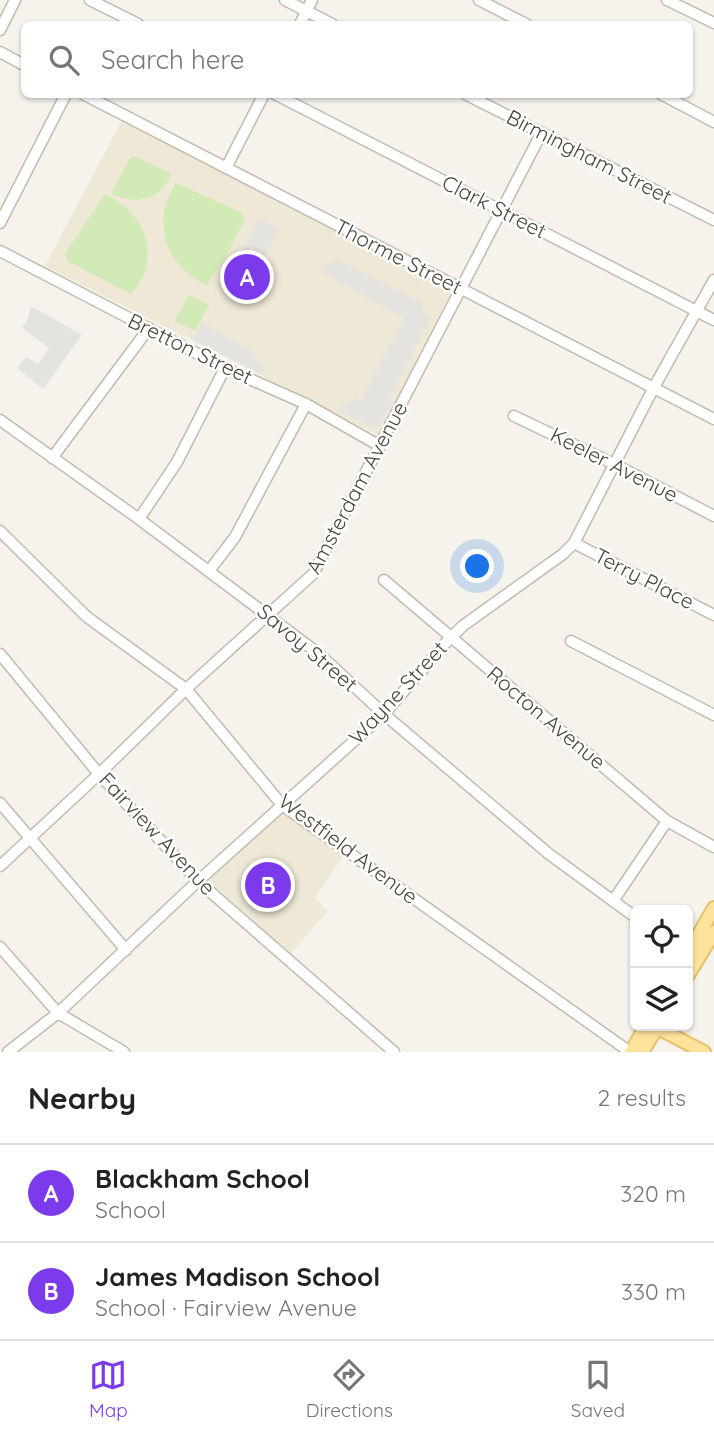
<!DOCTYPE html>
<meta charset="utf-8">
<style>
body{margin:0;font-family:Quicksand,sans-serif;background:#f2f2f2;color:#222}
.controls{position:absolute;right:21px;bottom:21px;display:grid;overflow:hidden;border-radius:10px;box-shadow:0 2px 5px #0004}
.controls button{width:63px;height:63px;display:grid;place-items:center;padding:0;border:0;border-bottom:2px solid #e0e0e0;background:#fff;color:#222;font:35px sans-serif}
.you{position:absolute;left:478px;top:567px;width:24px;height:24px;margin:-18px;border:5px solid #fff;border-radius:50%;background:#1a73e8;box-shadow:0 0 0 10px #1a73e833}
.badge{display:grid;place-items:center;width:46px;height:46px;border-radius:50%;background:#7c3aed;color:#fff;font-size:23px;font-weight:700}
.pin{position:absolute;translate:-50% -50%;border:4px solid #fff;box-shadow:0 2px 7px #0006}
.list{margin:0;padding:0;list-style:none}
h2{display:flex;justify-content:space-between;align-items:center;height:91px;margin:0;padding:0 28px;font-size:30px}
h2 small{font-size:23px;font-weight:400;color:#767676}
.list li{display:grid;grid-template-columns:46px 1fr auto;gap:21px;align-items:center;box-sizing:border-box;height:98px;padding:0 28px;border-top:2px solid #e0e0e0}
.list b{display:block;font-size:26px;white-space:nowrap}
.list p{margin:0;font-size:23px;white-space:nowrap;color:#767676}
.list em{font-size:23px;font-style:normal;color:#767676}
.icon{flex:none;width:38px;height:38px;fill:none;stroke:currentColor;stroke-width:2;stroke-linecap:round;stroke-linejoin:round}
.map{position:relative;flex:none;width:714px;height:1052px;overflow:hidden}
.search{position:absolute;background:#fff;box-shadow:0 2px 5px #0004;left:21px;right:21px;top:21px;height:77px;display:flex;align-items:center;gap:18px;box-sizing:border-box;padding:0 24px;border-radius:10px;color:#767676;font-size:26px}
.sheet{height:287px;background:#fff}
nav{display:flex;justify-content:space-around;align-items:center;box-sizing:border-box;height:98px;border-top:2px solid #e0e0e0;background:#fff;font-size:19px;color:#767676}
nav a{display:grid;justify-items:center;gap:4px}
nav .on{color:#7c3aed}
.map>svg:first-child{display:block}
.education{fill:#efe8d6}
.green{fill:#d2eab5}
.parking{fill:#e5e3e0}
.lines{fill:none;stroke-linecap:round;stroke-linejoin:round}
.minor-casing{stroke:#c2bbae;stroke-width:13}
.major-casing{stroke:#e6c16a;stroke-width:16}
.minor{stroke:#fff;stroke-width:10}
.major{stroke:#ffe39c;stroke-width:12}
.labels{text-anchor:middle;stroke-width:5;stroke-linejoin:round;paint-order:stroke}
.street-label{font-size:21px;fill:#4b4439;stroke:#fff}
</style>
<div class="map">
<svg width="714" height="1052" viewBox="0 0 714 1052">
<rect width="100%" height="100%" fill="#f6f3ec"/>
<!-- education -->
<path class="education" d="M122,120L451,290V292L378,435L45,266Z
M282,811L344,855L315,898L328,911L291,953L208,880Z"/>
<!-- green -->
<path class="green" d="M134,156L171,174C161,201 135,205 111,194L129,160Z
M176,183L240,212L245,219L227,254L207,285C166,268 150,221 176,183Z
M105,194C146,212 163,260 131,294L67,261L65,254Z
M189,295L209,305L195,331L175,321Z"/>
<!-- parking -->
<path class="parking" d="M259,219L279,229L250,286L229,275Z
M337,259L423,303L424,314L430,317L390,396L385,394L393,400L379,427L373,425L372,427L339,411L340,407L356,398L361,401L404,318L323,273L328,265Z
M31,306L82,335L43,389L17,368L26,357L38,364L49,348L22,328L27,320Z
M202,322L254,353L253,355L265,369L262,374L193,340Z"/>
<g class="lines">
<defs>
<path id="minor" d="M90,0L138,24
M285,0L332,24
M479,0L526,24
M667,0L714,23
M300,24L312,0
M0,30L15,0
M0,52L24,65
M83,94L714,419
M275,94L714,320
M465,94L714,220
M661,94L714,122
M226,168L264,94
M0,223L66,94
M0,251L225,368L306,404L380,446
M514,416L614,464L714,516
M0,420L139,519L319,654L384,714L549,854L635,917
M52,458L149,328
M139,519L177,462L225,368
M0,531L87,617L186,689L282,805L630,1052
M574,543L714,615
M209,571L235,537L306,404
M384,580L667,821L714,847
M571,641L714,715
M0,654L99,774L198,881L394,1052
M0,803L126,950
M0,866L99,774L186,689L313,574L541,134
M613,901L667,821
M0,947L58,1013L124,1052
M8,1052L58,1013L198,881L384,714L450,638L464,625L563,554L574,543L654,387L714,280"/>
<path id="major" d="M688,953L714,908
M688,975L714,932
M654,1026L704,1052
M631,1052L646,1026
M642,1052L658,1026"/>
</defs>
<!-- minor casing -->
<use href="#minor" class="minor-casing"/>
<!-- major casing -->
<use href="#major" class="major-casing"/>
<!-- minor -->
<use href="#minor" class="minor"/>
<!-- major -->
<use href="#major" class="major"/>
</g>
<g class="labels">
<!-- street labels -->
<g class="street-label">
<text transform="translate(589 157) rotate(27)" y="7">Birmingham Street</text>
<text transform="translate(494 207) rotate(27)" y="7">Clark Street</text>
<text transform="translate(398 257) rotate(27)" y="7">Thorme Street</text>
<text transform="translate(190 349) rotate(26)" y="7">Bretton Street</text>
<text transform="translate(614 465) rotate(27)" y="7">Keeler Avenue</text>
<text transform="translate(357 488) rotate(-62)" y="7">Amsterdam Avenue</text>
<text transform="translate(644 579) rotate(27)" y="7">Terry Place</text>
<text transform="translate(307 648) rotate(40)" y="7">Savoy Street</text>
<text transform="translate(398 693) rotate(-47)" y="7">Wayne Street</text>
<text transform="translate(546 718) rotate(40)" y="7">Rocton Avenue</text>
<text transform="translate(157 834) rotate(47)" y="7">Fairview Avenue</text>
<text transform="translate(348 849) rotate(37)" y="7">Westfield Avenue</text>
</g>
</g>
</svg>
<div class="controls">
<button><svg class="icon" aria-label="locate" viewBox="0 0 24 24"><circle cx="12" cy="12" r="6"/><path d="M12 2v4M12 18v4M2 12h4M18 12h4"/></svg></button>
<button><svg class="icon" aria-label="layers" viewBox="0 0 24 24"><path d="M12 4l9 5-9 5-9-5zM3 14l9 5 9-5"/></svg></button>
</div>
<div class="you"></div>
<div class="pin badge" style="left:247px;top:277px">A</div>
<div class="pin badge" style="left:268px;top:885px">B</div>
<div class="search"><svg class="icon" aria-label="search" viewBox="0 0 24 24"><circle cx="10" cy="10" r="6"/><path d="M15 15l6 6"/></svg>Search here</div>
</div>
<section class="sheet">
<h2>Nearby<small>2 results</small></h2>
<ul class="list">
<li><span class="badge">A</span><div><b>Blackham School</b><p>School</p></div><em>320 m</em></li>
<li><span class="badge">B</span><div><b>James Madison School</b><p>School · Fairview Avenue</p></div><em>330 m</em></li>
</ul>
</section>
<nav>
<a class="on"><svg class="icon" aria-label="map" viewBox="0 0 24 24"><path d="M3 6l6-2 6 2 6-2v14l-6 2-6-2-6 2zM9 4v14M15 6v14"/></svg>Map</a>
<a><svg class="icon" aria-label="directions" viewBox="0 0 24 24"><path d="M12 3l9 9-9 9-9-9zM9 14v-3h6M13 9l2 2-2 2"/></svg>Directions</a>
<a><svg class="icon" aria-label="saved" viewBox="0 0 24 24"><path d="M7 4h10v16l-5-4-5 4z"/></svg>Saved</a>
</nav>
